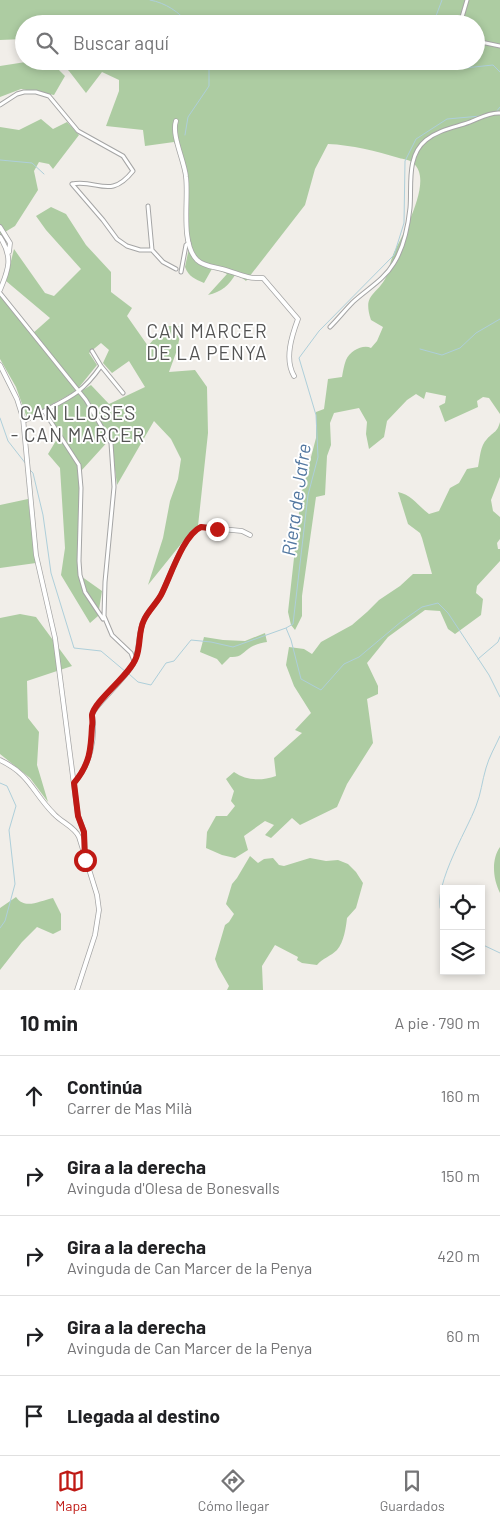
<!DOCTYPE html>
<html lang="es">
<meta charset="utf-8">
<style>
body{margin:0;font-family:Barlow,sans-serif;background:#f6f6f6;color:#202124}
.controls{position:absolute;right:15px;bottom:15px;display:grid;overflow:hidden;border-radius:0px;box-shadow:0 2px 8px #0003}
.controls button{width:45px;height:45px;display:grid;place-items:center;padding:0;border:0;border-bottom:1px solid #e0e0e0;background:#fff;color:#202124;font:25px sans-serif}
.stop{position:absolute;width:15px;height:15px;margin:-11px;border:4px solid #bf1914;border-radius:50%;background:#fff}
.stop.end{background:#bf1914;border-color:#fff;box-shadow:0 1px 5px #0008}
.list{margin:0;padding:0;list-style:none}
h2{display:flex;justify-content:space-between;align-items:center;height:65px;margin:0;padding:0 20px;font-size:21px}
h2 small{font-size:16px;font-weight:400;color:#757577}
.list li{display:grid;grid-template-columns:32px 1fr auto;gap:15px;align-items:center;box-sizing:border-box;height:80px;padding:0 20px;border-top:1px solid #e0e0e0}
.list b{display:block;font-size:19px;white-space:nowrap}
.list p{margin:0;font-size:16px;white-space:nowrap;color:#757577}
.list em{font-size:16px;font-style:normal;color:#757577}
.icon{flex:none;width:28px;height:28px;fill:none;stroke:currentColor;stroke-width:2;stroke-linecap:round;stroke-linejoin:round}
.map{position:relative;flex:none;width:500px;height:990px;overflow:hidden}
.search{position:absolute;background:#fff;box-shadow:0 2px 8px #0003;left:15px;right:15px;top:15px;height:55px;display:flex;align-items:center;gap:12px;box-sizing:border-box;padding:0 18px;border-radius:28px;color:#757577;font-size:19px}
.sheet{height:465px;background:#fff}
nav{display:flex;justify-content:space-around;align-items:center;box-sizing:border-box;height:70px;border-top:1px solid #e0e0e0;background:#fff;font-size:14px;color:#757577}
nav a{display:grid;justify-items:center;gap:2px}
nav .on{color:#bf1914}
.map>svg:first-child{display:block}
.forest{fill:#adcca2}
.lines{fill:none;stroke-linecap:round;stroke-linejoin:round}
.stream{stroke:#aecfda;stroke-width:1}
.minor-casing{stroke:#a5a5a5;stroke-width:5}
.tertiary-casing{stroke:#a5a5a5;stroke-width:5.5}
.minor{stroke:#fff;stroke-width:3}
.tertiary{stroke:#fff;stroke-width:4}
.route{stroke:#bf1914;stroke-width:6}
.labels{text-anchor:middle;stroke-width:4;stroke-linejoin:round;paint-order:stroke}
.neighbourhood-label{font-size:19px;letter-spacing:1px;fill:#545454;stroke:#fff}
.water-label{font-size:19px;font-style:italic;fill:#5378a1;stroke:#fff}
</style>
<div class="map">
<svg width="500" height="990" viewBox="0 0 500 990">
<rect width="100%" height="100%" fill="#f1eee9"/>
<!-- forest -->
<path class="forest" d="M0,0H500V414L489,398L483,397L477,401L478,407L445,422L439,406L445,403L446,396L426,392L424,399L416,394L407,400L387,421L384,437L369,449L366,434L367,422L359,408L334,413L330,423L331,445L327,456L325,495L316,497L302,596V616L295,630L291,625L288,612L301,495L316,438V412L324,409L328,379L342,377C343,371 344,365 346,360C350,351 363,344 371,348L377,341L383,327L371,320C362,293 377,296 386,277C389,270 390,262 393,255C401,237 435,180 413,163C410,160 403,159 399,158C376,151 352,145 328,144L315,169L305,205L246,281L236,273C230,285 221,292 208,295L227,274L213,267L204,283C195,279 189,277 185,267L190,243L186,215L189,203L185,184L187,169L174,142L145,146L143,130L106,126L119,91V80L102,72L86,93L69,71L58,61H476V24H24V39L0,40Z
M32,61L52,63L65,76L54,95L21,89L0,97V66Z
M41,119L53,129L67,122L79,135L53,169L49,164L39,162L34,171L38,190L15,226L0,235V127L19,130Z
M51,207L66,214L86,245L111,272V292L132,308L127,316L148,346L165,326H182L177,350L169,372L195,370L207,387L208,433L198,526L181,544L148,585L163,538L170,501L178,479L181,459L171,439L154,421L117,485L111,438L81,471L78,574L102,591L98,616L90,623L61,575L65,548L60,468L48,454L60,434L47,413L91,385L109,404L145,387L129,361L112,373L103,363L109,350L101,343L89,353L97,365L76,391L27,418L16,387L0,359V296L32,334L50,318L6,281L14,249L45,293L54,296L81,269L46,230L36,216Z
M500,422V477L491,500L493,511L500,517V539L497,543L498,549H500V561L477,586L476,593L483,599L481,615L455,634L448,629L440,611L425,610L388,637L367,663L378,686V694L367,699L373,743L347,784L337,807L300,825L292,818L271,838L265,835L274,825L265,821L244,836L248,850L235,858L222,855L206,848L207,832L216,816H227L235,806L231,801L234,791L226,779L234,772C247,781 261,781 276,776L274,758L302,733L295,730L311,713L294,686L286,665L289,647L304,649L312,654L321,642L352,625L367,612L379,600L400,586L413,574H432L422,538L420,533L408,524L398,492C412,495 417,505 429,514L439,511L450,488L459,483L467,469L478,467C480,458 480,446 487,439C494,431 497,433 500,422Z
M28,499L36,563L0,568V505Z
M20,614L36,617L72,666L27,681L28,718L39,732L37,765L48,802L30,778L0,754V618Z
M265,633L267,642C262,643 256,644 251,647C243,652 241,658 230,657L222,665L217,659L200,652L204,637L223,640L245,641Z
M500,847V893C493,879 491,860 500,847Z
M250,856L258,863L264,859L273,858L279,865L284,866L310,858L326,861L338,860L348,864L356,872L363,883L356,908L347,918C346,927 344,942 337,950C331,956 323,958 317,965L302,963L297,960L298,957L275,945L262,966L263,990H227L229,986L218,967L215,959L225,925L229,922L234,914L226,904L232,884L237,878Z
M16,897C25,910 39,901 53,898L61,914V930L53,934L37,927L22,942L0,970V908Z"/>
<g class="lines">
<!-- stream -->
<path class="stream" d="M150,0C166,3 179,12 189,24
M433,24L442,0
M437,61L442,67L464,68L493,65L500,72
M496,112L500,107
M481,116L447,119L416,139L405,161L404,223L394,255L319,331L299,358L316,415L318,457L308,495L293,624L286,628L291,640L301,679L321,690L344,664L359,657L402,621L422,607L438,603L448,613L489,675L500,697
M185,135L188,117L209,86V61
M0,160L32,163L44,174
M420,349L442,355L460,348L476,333L500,319
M0,418L8,441L26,464
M30,470L33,473L43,515L51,573L74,648L101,651L126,672
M478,659L498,642L500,637
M129,674L138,682L151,685L166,663L174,661L191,640L211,642L233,647L286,628
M0,783L7,786L16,806L9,830L15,884L5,921L0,928
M444,917C426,896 468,829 476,806C481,794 482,781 486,768C489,757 495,747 500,736
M481,944L500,953"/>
<defs>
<path id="minor" d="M460,24L467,0
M476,41L500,46
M0,105L17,94L24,92H36L49,96L78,131L123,156L133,171C110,200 98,179 72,184
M72,184L103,220L117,239L127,246L140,250H152
M148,206L152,250L163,262L176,269
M181,272L186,245L189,243
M0,293L86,400L111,443L114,487L105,582L104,616L112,635L131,653L134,661
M330,327C338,319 345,310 353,302C367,289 384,280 394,263C404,247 408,227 410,208C412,186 406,156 426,140C437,131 451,128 464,124C476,121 487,112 500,113
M92,351L101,366L123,393
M44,411C71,397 83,392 101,366
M24,421L44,411L79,465L81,488L79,561L80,575L85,592L103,619"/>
<path id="tertiary" d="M176,121C171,135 185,162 186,177C189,199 180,243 197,260C203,266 214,267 222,269C238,273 245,279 263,278L298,319C292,335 284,359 294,376
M0,227L10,243L9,252
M0,237C13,257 9,269 0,290
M0,365L17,399L23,418L36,555L55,638L78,816L84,832L85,860
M0,760C31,775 32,792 54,814C61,822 75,827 79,837L97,895L99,910L95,935L77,990
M74,783C90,765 96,738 92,714L96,708C106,695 126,677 133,664C141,651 137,634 144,620C148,611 156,604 161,595C170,578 183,534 201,527L242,531L250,535"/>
</defs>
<!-- minor casing -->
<use href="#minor" class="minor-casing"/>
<!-- tertiary casing -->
<use href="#tertiary" class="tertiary-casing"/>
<!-- minor -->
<use href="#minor" class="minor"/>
<!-- tertiary -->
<use href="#tertiary" class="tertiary"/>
</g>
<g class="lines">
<!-- route -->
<path class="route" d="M85,860L84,832L78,816L74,783C90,764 91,749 92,726C93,723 92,718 92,715C94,701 130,675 136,658C141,646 138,632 144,620C148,611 156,604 161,595C170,578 183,535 201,527L217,529"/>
</g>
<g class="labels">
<!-- neighbourhood labels -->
<g class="neighbourhood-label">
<text x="207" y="338">CAN MARCER<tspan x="207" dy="22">DE LA PENYA</tspan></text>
<text x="78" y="420">CAN LLOSES<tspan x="78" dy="22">- CAN MARCER</tspan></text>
</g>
<!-- water labels -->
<g class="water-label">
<text transform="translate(296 500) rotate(-82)" y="7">Riera de Jafre</text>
</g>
</g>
</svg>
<div class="controls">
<button><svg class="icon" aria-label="locate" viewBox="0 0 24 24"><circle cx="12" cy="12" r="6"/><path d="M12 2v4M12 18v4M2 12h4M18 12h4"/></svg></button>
<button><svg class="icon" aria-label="layers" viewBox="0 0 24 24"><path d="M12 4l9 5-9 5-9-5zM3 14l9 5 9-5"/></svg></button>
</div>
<div class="stop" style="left:85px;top:860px"></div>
<div class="stop end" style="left:217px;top:529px"></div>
<div class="search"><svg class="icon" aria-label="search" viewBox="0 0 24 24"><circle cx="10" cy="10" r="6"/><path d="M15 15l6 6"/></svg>Buscar aquí</div>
</div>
<section class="sheet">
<h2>10 min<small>A pie · 790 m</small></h2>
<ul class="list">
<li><svg class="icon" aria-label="ahead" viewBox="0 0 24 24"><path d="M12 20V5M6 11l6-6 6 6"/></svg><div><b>Continúa</b><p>Carrer de Mas Milà</p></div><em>160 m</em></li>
<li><svg class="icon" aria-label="right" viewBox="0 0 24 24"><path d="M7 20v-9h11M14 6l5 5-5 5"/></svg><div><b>Gira a la derecha</b><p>Avinguda d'Olesa de Bonesvalls</p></div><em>150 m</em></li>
<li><svg class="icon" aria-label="right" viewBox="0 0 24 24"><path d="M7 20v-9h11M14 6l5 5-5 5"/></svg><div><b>Gira a la derecha</b><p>Avinguda de Can Marcer de la Penya</p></div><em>420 m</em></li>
<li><svg class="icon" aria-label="right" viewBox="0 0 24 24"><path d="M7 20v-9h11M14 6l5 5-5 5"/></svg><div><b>Gira a la derecha</b><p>Avinguda de Can Marcer de la Penya</p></div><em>60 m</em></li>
<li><svg class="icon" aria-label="arrive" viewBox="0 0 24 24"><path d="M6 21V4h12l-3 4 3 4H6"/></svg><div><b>Llegada al destino</b></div></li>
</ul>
</section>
<nav>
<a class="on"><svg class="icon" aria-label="map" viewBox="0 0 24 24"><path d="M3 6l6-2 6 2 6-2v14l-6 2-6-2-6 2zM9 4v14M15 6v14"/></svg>Mapa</a>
<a><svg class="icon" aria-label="directions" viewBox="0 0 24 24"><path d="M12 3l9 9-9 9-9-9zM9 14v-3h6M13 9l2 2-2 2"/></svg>Cómo llegar</a>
<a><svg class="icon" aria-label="saved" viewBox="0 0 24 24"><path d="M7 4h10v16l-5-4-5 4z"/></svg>Guardados</a>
</nav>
